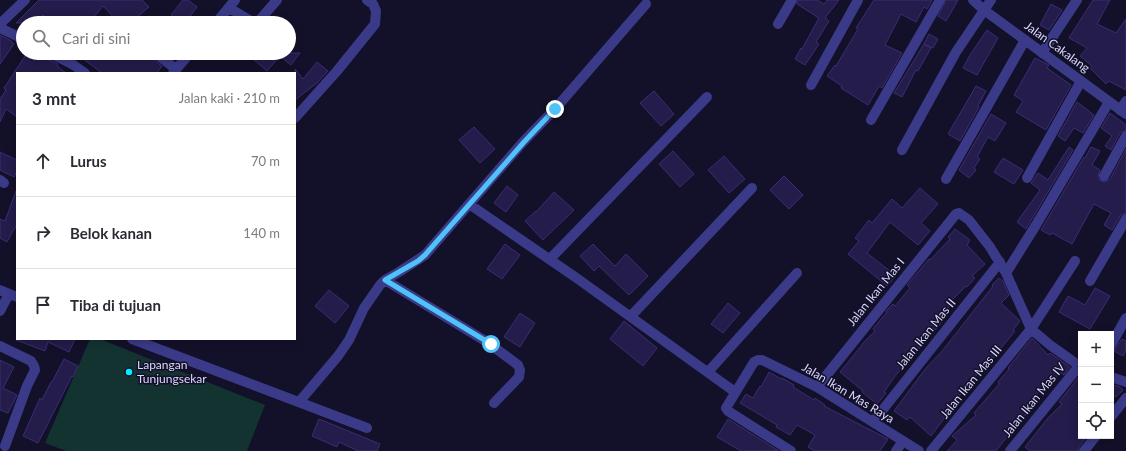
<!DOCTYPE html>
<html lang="id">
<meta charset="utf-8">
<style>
body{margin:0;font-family:Lato,sans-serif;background:#f7f7f7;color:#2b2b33}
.controls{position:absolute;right:12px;bottom:12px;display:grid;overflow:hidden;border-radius:0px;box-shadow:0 2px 10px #0003}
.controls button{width:36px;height:36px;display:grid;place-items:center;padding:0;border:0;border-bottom:1px solid #e1e1e2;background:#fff;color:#2b2b33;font:20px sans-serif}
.stop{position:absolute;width:12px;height:12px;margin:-9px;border:3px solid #4fc3f7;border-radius:50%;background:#fff}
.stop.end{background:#4fc3f7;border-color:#fff;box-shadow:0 1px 4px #0008}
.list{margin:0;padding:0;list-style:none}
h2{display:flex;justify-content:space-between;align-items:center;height:52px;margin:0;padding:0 16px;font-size:17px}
h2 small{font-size:13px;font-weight:400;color:#7c7c81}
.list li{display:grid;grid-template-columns:26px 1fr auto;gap:12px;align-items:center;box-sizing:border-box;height:72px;padding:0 16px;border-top:1px solid #e1e1e2}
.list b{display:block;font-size:15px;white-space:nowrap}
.list em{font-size:13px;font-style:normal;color:#7c7c81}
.icon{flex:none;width:22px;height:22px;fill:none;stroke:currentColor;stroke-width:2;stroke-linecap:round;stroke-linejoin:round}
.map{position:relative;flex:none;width:1126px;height:451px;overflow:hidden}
.search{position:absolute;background:#fff;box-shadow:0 2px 10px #0003;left:16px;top:16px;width:280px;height:44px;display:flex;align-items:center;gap:10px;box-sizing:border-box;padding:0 14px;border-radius:22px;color:#7c7c81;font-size:15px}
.panel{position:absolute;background:#fff;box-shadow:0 2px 10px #0003;left:16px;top:72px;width:280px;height:268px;border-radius:0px}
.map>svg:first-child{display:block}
.green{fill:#133331}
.building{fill:#241c4a;stroke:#3a2d76}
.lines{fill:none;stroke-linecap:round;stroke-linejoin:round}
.minor{stroke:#3b3a88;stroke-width:10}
.tertiary{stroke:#3b3a88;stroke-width:10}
.route{stroke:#4fc3f7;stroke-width:5}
.poi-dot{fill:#04edff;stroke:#131029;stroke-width:1.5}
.labels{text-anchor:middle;stroke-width:3;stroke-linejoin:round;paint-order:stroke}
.street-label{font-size:12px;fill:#dbd8ff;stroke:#131029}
.poi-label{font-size:12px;fill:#dbd8ff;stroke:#131029;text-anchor:start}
</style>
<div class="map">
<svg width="1126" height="451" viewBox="0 0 1126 451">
<rect width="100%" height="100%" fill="#131029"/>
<!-- green -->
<path class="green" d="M90,339H100L265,405L247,451H66L45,443Z"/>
<!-- building -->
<path class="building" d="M39,0H142L149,7L130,23H119L103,6L89,23H51L43,15L35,23H16Z
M183,0H188L197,7L185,23H181L171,15Z
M798,0H817L824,4L827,0H839L825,18L829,21L816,42L819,44L805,65L795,59L801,48L802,49L819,18L797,4Z
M874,0H932L927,9L924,7L916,22L901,14L885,45L902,53L882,88L880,86L878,88L868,105L841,88L842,86L827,76L835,65L836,66L858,29L856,28Z
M946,0H958L946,21L938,16Z
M1093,0H1110L1097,24L1116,33L1126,19V90L1109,81L1106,84L1090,68L1092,66L1080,56L1087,48L1069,38Z
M1051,4L1062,10L1049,30L1040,25Z
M987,30L998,38L977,75L963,68L970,55Z
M929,34L938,39L933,48L924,44Z
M0,35L10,40L14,44L0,64Z
M924,44L931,48L918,71L916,70L902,97L894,93Z
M27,53H41L47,59L58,64L57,66L66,73H17V117L6,109L0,122V99L6,90L4,88Z
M75,53H149L151,58L162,66L157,73H102Z
M259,53H272L278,58L267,71L253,59Z
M276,53H300L291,65Z
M1035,58L1049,65L1047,68L1071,85L1046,130L1016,112L1023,101L1014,95Z
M317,62L328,71L317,83L295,100V69L303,79Z
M976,86L986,91L978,106L979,107L960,141L948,134Z
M654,91L674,114L661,126L640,103Z
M1077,102L1094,115L1083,133L1074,128L1065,141L1058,136Z
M1110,113L1126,125V130L1120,133L1111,150L1105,146L1112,136L1101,128Z
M991,114L1006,123L995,141L988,137L977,157L980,159L974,168L976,170L969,178L959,170Z
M474,127L495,149L480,163L459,140Z
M1069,147L1073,150L1026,229L1017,222L1040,190L1031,183L1038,173L1048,180Z
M1091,147L1100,151L1092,165L1100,170L1098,176V179L1104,182L1110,179L1126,149V213L1121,215L1112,230L1104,225L1111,213L1094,204L1072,244L1052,233L1050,235L1041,230L1084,157L1085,158Z
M673,151L694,174L680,187L659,164Z
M0,152L17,160V171L14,177L0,170Z
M724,156L745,179L729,193L708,170Z
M1003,158L1023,170L1014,184L994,172Z
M784,176L803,195L789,209L770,190Z
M507,186L518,195L506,212L494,203Z
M920,188L938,204L921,223L930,231L918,245L890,222L867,253L896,276L887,286L848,254L859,241L855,238L869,220L872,223L892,199L902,208Z
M16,191H17V224L7,242L0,238V219L5,221Z
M554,192L574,210L543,240L525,221L536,211H537Z
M955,229L970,240L967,245L985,264L972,276L975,278L967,287L966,286L950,302L952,304L937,319L941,323L935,330L933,328L916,353L896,375L884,392L886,393L877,404L862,392L863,391L840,372L862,345V344L875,331L873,329L887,312L886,311L893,304L895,306L910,288L907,285L929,259L930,260L950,239L948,237Z
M505,244L520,255L502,279L487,269Z
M593,244L615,266L626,254L648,276L629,295L599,266L594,271L580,256Z
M999,278L1003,281L1009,295L1001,303L1020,321L1013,330L1015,331L988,364L986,362L966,390L965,389L947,411L949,412L931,436L910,417L907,420L894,411L926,368L943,350L993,286L992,285Z
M1095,288L1110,296L1090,329L1059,312L1068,296L1085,305Z
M329,290L349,306L335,323L315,306Z
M728,303L740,313L723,333L711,324Z
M520,313L535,323L520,347L504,337Z
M624,321L657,348L643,366L610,339Z
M1032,338L1048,355L1050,353L1070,367L1064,375L1060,372L1052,382L1049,379L1034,398L1037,399L1019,424L1018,423L996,451H947L957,440L952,436L976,415L974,413L999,384L998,382L1009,369L1008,368Z
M17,339H75L69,352L48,342L45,351L16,340Z
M1122,339L1126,341V350L1123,356L1114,351Z
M64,359L78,366L73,377L72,376L38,443L23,436L40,398L42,400L51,382H52Z
M0,360L14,367L3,388L17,395L8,413L0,410Z
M769,372L781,379L782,378L794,385L793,387L814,400L815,398L825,405L824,406L888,439L880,451H815L808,447L815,435L797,425L790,435L776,427L777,425L740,403L746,394L753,398L760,386L761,387Z
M1081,374V436L1085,439L1079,447L1078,451H1030L1025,447L1048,418L1062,404L1059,402Z
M1111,384L1120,387L1123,390L1116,397L1111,393Z
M319,419L380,444L377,451H358L339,442L337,447L312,436Z
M728,419L779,451H741L717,437Z"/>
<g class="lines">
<!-- minor -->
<path class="minor" d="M229,8L254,23
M216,23L235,0
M257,23L277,0
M778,24L792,0
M0,28L23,39
M50,53L72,64L85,73
M155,53L176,69
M1042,53L1077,0
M173,73L190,53
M811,85L858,0
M1120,110L1126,101
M295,118L337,71L375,24L376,11L373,4L367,0
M871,120L940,0
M902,150L956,52L991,0
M1104,176L1126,136
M1027,178L1081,81
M946,179L1025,40
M0,180L4,183
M469,204L578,279L735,392
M550,259L707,97
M1006,273L1036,225L1109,102
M385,280L487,342L518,365L520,370L519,377L494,403
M1090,281L1126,219
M0,290L17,297
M0,311L9,294
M631,316L752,188
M132,339L367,428
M1111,345L1126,318
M0,346L31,361L34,366L35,370L27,386L5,446
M708,372L797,273
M1111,377L1126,382
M817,387L956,214L959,213L969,220L990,247L1006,273L1031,329L1050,345L1081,367
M299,402L338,356L349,340L364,308L380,285L385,280L399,272L425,255L523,142L555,109L646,4
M1111,417L1126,398
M873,422L1000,262
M791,451L728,411L726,408L754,362L758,360H762L817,387L919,451
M896,451L903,441
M931,451L1031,329L1075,261
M1010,451L1079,366
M1084,451L1096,436"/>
<!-- tertiary -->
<path class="tertiary" d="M973,0L984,10L1126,114
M0,24L25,0"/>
</g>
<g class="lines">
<!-- route -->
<path class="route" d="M491,344L385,280L418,261L425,255L524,142L555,109"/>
</g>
<!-- markers -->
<circle class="poi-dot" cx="129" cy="372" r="4"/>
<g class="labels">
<!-- street labels -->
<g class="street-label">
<text transform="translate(1057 47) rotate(36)" y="4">Jalan Cakalang</text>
<text transform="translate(876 292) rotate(-51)" y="4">Jalan Ikan Mas I</text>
<text transform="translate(926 334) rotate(-51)" y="4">Jalan Ikan Mas II</text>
<text transform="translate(971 382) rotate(-51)" y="4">Jalan Ikan Mas III</text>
<text transform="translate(848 393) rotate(31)" y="4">Jalan Ikan Mas Raya</text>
<text transform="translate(1034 400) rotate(-51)" y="4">Jalan Ikan Mas IV</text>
</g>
<!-- poi labels -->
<g class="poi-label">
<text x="137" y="369">Lapangan<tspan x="137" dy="14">Tunjungsekar</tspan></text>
</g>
</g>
</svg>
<div class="controls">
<button>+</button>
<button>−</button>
<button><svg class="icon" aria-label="locate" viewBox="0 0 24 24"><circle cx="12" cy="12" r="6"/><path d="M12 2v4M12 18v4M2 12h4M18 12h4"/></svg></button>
</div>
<div class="stop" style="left:491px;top:344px"></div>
<div class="stop end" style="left:555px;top:109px"></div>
<div class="search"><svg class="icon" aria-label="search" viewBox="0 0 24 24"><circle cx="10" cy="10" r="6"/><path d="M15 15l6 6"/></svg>Cari di sini</div>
<section class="panel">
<h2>3 mnt<small>Jalan kaki · 210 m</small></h2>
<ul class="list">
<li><svg class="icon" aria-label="ahead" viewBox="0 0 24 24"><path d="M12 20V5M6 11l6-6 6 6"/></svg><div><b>Lurus</b></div><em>70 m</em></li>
<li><svg class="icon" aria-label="right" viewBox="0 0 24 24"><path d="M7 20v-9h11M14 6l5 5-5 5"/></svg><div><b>Belok kanan</b></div><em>140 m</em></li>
<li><svg class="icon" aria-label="arrive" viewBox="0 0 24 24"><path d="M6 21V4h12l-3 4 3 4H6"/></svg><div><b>Tiba di tujuan</b></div></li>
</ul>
</section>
</div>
